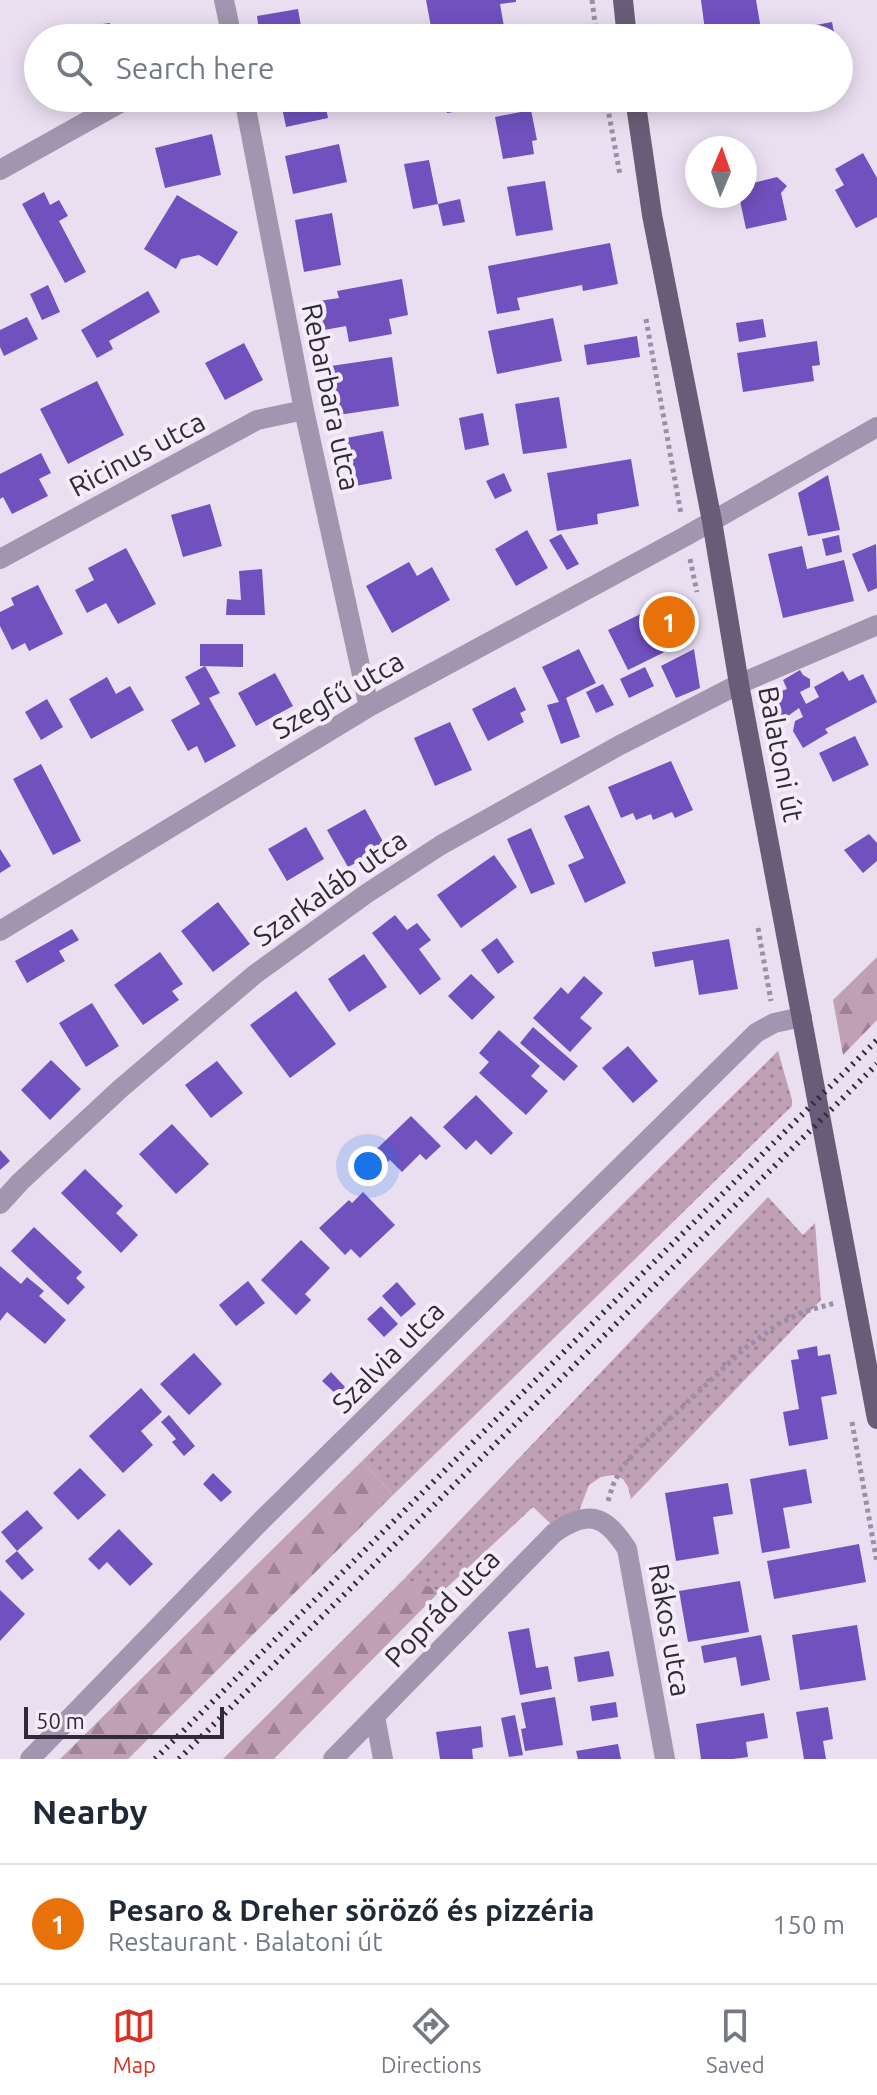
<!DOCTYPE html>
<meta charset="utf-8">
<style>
body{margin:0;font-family:Ubuntu,sans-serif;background:#f2f2f3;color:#1f2937}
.compass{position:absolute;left:685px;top:136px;width:72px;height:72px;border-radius:50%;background:#fff;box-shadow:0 4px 20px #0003;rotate:2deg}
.scale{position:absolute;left:24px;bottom:20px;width:200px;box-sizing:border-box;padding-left:8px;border:4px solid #2f2a38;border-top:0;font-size:22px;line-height:28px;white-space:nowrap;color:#2f2a38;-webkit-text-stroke:6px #f4ecf9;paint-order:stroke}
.you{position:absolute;left:368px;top:1166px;width:28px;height:28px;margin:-20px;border:6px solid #fff;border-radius:50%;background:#1a73e8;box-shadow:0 0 0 12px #1a73e833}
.badge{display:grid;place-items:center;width:52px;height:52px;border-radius:50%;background:#d93025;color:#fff;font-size:26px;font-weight:700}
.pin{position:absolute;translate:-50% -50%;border:4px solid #fff;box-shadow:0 2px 8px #0006}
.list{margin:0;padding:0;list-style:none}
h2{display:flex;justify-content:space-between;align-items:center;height:104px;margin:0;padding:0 32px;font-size:34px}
h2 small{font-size:26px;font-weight:400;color:#747a83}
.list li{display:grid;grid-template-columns:52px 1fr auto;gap:24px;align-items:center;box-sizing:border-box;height:120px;padding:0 32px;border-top:2px solid #e0e1e3}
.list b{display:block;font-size:30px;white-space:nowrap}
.list p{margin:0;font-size:26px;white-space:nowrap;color:#747a83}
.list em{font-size:26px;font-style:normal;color:#747a83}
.icon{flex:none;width:44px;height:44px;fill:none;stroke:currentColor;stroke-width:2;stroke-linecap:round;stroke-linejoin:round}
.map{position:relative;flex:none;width:877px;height:1759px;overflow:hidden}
.search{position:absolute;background:#fff;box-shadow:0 4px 20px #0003;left:24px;right:24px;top:24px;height:88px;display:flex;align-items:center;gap:20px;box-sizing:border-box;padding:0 28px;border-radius:44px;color:#747a83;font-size:30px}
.sheet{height:224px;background:#fff}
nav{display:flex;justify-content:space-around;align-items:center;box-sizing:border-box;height:112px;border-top:2px solid #e0e1e3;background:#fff;font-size:22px;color:#747a83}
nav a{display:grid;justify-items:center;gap:4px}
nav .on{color:#d93025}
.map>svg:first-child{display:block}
.grass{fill:url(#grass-dots)}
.forest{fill:url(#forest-firs)}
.building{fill:#7051be}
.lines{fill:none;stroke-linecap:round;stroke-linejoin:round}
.path{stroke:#9c8dab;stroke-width:5;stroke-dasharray:4 4;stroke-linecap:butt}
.minor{stroke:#a195af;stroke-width:20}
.primary{stroke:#675d78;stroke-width:20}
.rail{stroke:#2f2a38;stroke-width:6;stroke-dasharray:2 6;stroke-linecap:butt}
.labels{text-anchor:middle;stroke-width:8;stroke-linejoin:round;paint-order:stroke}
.street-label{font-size:28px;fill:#2f2a38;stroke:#f4ecf9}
</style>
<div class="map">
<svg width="877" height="1759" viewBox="0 0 877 1759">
<defs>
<pattern id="grass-dots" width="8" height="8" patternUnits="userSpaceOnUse" patternTransform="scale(2)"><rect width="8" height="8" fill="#c0a0b4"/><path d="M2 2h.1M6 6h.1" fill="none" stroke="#9c8393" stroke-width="1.8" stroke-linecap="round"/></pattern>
<pattern id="forest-firs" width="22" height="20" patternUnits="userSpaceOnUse" patternTransform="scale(2)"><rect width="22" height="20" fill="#c0a0b4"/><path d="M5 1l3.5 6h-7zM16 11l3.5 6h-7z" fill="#9c8393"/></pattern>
</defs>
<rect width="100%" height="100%" fill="#eadff1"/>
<!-- grass -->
<path class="grass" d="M778,1051L792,1100V1106L393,1495L362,1461Z
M768,1197L803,1235L815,1223L821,1300L631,1499L628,1487L623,1479L613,1475L601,1477L589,1485L579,1511L553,1526L533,1507L442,1592L404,1579Z"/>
<!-- forest -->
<path class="forest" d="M877,957V1020L843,1055L833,1000Z
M362,1461L393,1495L128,1759H60Z
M404,1579L434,1588L438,1593L274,1759H223Z"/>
<!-- building -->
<path class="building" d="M426,0H516V2L500,4L506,38H433Z
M701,0H756L762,35L832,22L835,38H706Z
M298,9L303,38H260L257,16Z
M110,23L112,38H89L87,26Z
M280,98H324L328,118L286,127Z
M444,98H464L466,110L447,113Z
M531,110L537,140L532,141L534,154L503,159L495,117Z
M212,134L221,175L165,188L155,148Z
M339,144L347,182L293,194L285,156Z
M863,153L877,178V217L856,228L835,190L844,185L835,169Z
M429,160L438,204L413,209L404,164Z
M777,177L787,186L781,193L787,220L746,229L739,196H745V185Z
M545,181L553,230L516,236L507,187Z
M44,192L50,205L59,200L68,216L59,221L86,272L65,283L22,204Z
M177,195L238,232L217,266L199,255L181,259L176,269L144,249Z
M460,199L465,222L443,226L438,204Z
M332,213L341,265L304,272L295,220Z
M610,243L618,284L583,291L582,285L517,298L520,310L497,314L488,266Z
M402,279L408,315L389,319L392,334L349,342L346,326L324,330L319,301L339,298L337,291Z
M48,285L60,312L42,320L30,294Z
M148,291L160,312L109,341L113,349L97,358L81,330Z
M27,317L38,339L4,356L0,347V330Z
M553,318L562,361L497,374L488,331Z
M763,319L766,337L739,342L736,323Z
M637,336L640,357L587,365L584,345Z
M817,341L820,365L812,366L814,381L743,392L737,353Z
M244,343L263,380L225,400L205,363Z
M392,357L399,406L338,415L331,366Z
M97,381L124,435L68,464L40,409Z
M559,397L567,448L523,454L515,404Z
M483,413L489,445L465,450L459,418Z
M383,431L392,479L350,487L341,439Z
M41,453L51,473L39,479L48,496L12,514L3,497L0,499V474Z
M631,459L639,506L597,514L598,524L557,531L547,473Z
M504,473L512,491L495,499L486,481Z
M828,475L840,530L808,536L798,493Z
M210,504L222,546L183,557L171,515Z
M527,530L548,568L516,586L495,549Z
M561,534L579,564L567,570L549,540Z
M839,535L842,552L826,556L822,539Z
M876,544L877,588L868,592L852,554Z
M802,546L807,569L844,560L854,601L783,618L768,554Z
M126,548L156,604L118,624L106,603L87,613L75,590L94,580L88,568Z
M409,562L417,576L432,567L450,600L392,633L366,586Z
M262,569L265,615H226L227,599L241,600L239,571Z
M38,585L63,634L29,651L25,643L12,650L0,626V612L14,605L11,598Z
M675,597L695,637L628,670L608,630Z
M200,644H243V667L200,666Z
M579,649L596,683L566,698L580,737L561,744L547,705L559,702L542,667Z
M694,649L700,688L676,698L661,666Z
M205,666L220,693L209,698L236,746L205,763L197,746L188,751L171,720L200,704L185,677Z
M645,667L654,686L629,698L620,679Z
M800,670L803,675L810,679V687L800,692L806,704L819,697L814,687L843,671L849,681L863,674L877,702L825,729L828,733L803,748L793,731L795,721L803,717L799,708L781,721L776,693L787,689L783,680Z
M275,673L293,706L256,726L238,693Z
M107,677L116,694L130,686L144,710L91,739L69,699Z
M603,684L614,705L596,713L586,692Z
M515,687L526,710L520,713L524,722L488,741L472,709Z
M47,699L63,727L41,740L25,712Z
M450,722L472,770L435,786L414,738Z
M855,736L869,765L833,782L819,753Z
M671,761L693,810L675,818L672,812L653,820L651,814L636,820L633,813L621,818L608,787Z
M41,764L81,841L53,855L13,779Z
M589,805L626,883L585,903L568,865L584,858L564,816Z
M365,809L386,847L348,867L327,830Z
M306,827L324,859L287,881L268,849Z
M531,828L555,884L531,894L507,839Z
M869,834L877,843V861L863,873L844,850Z
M0,849L11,866L0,873Z
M494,855L517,887L461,928L437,895Z
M218,902L250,944L213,972L181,931Z
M395,915L407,930L417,923L431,940L419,949L441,979L420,995L372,933Z
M72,929L79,940L59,951L65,961L27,983L15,961Z
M497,938L514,962L498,974L481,950Z
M729,939L738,989L699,995L693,960L655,967L652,952Z
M160,952L183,984L172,991L179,1000L143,1025L114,985Z
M364,954L387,987L349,1012L328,979Z
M471,974L495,997L472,1020L448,996Z
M584,976L603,993L580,1018L592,1028L570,1052L533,1018L561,987L568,994Z
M296,991L336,1044L290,1078L250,1025Z
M92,1003L119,1046L86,1067L59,1023Z
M533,1027L578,1066L564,1081L520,1043Z
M499,1030L540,1066L531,1076L548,1091L526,1115L479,1073L489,1062L479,1053Z
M628,1046L658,1081L633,1103L602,1068Z
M51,1060L81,1089L50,1120L21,1090Z
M217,1061L243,1093L211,1118L185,1085Z
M476,1095L513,1133L491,1155L476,1140L466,1150L443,1127Z
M411,1116L441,1146L426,1160L420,1154L402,1172L390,1160L373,1176L361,1164Z
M172,1124L209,1164L176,1194L139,1154Z
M0,1150L10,1161L0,1170Z
M85,1169L123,1206L116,1213L138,1235L121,1253L61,1193Z
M363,1192L395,1225L360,1258L351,1249L345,1255L319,1228L349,1200L352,1203Z
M34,1227L82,1272L76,1278L85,1287L68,1305L11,1251Z
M301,1240L330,1268L305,1294L311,1300L296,1315L261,1280Z
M0,1266L21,1284L27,1277L44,1291L39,1296L66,1320L45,1344L7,1312L0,1321Z
M248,1281L265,1303L236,1326L219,1305Z
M397,1282L416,1304L401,1317L382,1296Z
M381,1306L398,1324L384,1337L367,1319Z
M817,1346L818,1356L830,1354L837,1394L821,1397L828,1439L789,1446L783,1412L799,1409L791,1360L799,1359L797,1350Z
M194,1353L222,1384L189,1415L160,1384Z
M331,1372L345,1387L337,1395L322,1381Z
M141,1388L162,1412L141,1431L153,1445L123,1473L89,1436Z
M169,1415L195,1446L184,1456L172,1442L176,1439L161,1422Z
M80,1468L106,1495L78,1520L53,1493Z
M806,1469L812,1503L783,1508L790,1548L762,1553L750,1479Z
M213,1473L232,1492L221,1502L203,1484Z
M728,1483L733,1514L713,1517L719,1554L676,1561L665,1493Z
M27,1510L43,1528L17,1551L1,1532Z
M119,1529L153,1564L130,1586L107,1562L99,1570L88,1559Z
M859,1544L866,1582L774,1599L767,1561Z
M17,1551L34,1570L22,1580L5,1561Z
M740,1581L749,1632L688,1642L679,1591Z
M0,1590L25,1614L0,1641Z
M857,1625L866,1680L800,1690L792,1635Z
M529,1628L536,1668L548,1666L552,1689L520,1695L508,1632Z
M761,1635L770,1680L741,1686L736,1657L704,1663L701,1646Z
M609,1651L614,1676L578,1682L574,1657Z
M555,1697L563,1745L525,1751L521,1729L526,1728L521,1703Z
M616,1702L618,1717L592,1721L590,1706Z
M828,1707L833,1739L823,1741L826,1759H804L796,1712Z
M764,1713L768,1738L746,1742L748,1757L733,1759H701L696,1724Z
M515,1715L523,1755L509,1757L501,1718Z
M481,1726L483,1747L472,1749L473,1759H440L436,1732Z
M618,1744L621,1759H578L576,1751Z"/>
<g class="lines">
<!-- path -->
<path class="path" d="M592,0L597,38
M606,98L620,175
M646,319L681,514
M690,559L697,592
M758,928L771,1001
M852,1422L877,1563
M608,1501L613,1485L622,1467L641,1446L744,1349L778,1324L803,1312L835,1303"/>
<!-- minor -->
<path class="minor" d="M224,0L232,38
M244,98L304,410L369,707
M0,170L129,98
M0,559L257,420L304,410
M0,931L369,707L686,536L877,427
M0,1204L20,1182L120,1089L254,975L366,894L441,845L620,745L739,684L877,625
M375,1716L383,1759
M30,1759L261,1521L756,1033L774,1023L802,1017
M333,1759L554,1533C589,1509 605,1515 627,1549L665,1759"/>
<!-- primary -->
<path class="primary" d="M623,0L627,38
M635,98L652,215L712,521L739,684L877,1419"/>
<!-- rail -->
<path class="rail" d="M155,1759L877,1040
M179,1759L877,1064"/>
</g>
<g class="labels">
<!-- street labels -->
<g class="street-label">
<text transform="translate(331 397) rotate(78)" y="10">Rebarbara utca</text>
<text transform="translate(137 454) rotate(-28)" y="10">Ricinus utca</text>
<text transform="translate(338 695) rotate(-30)" y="10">Szegfű utca</text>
<text transform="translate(781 754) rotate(79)" y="10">Balatoni út</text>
<text transform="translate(330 888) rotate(-35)" y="10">Szarkaláb utca</text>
<text transform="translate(388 1357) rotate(-45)" y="10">Szalvia utca</text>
<text transform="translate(442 1608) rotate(-46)" y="10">Poprád utca</text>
<text transform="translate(670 1630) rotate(80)" y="10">Rákos utca</text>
</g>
</g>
</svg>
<svg class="compass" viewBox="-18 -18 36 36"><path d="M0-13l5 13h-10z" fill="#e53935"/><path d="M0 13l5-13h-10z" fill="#747a83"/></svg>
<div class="scale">50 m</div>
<div class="you"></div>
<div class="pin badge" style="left:669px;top:622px;background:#e8710a">1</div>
<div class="search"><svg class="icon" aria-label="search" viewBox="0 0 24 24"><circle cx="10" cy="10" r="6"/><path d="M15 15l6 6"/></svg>Search here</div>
</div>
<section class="sheet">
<h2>Nearby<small></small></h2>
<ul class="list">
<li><span class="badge" style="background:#e8710a">1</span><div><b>Pesaro &amp; Dreher söröző és pizzéria</b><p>Restaurant · Balatoni út</p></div><em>150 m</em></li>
</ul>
</section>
<nav>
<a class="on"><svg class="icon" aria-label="map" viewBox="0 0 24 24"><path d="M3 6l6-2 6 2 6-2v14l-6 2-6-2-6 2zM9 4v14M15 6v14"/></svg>Map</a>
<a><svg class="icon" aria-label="directions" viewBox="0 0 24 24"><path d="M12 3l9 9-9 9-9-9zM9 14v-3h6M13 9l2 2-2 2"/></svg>Directions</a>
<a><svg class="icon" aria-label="saved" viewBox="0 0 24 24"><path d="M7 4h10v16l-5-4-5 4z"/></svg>Saved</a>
</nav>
